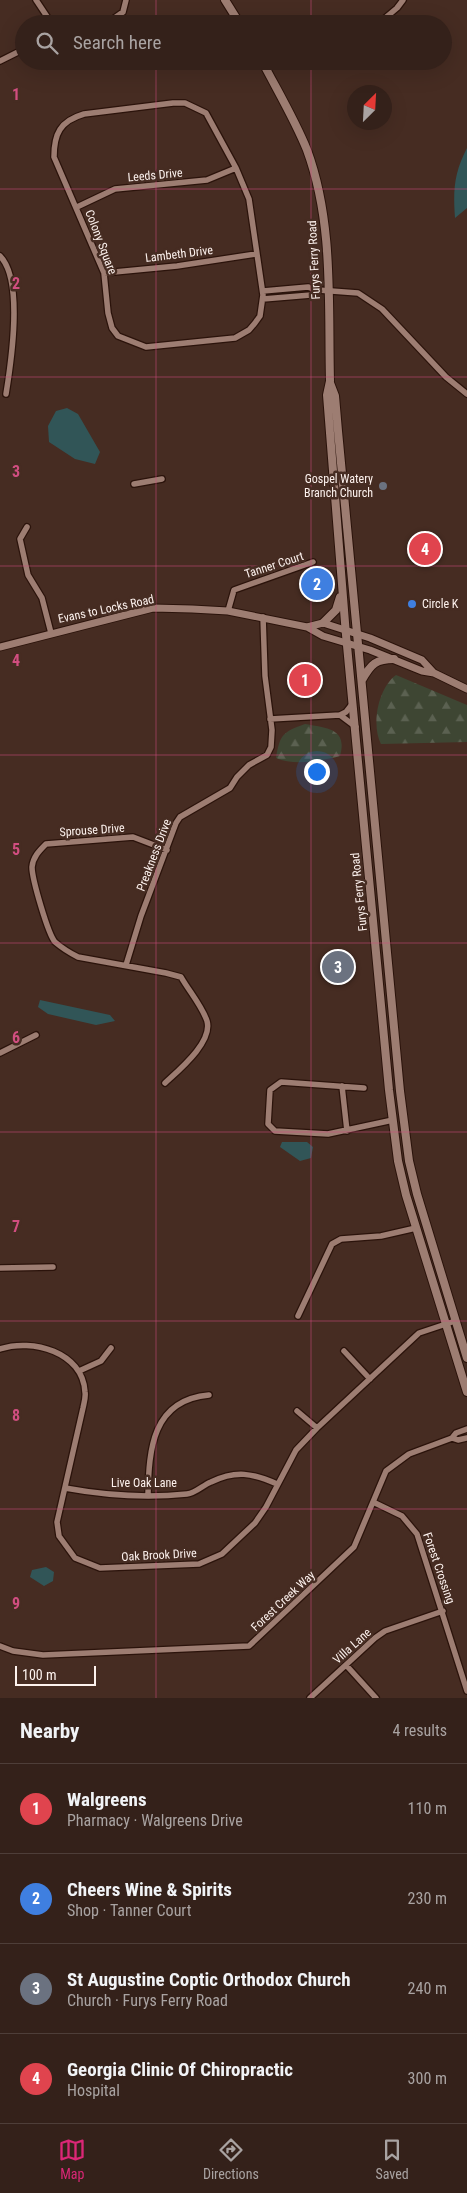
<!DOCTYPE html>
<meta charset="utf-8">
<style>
body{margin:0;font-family:"Roboto Condensed",sans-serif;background:#3f2e27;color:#f1f3f6}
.compass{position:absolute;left:347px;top:85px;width:45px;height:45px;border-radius:50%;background:#34211a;box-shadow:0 5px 20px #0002;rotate:24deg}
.scale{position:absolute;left:15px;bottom:12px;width:81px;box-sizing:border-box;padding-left:5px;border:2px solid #fdf2ee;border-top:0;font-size:14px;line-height:18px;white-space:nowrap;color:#fdf2ee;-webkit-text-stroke:4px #462c22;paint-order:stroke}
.you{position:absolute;left:316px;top:771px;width:18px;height:18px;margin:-12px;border:4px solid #fff;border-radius:50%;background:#1a73e8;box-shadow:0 0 0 8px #1a73e833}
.badge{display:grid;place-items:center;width:32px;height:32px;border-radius:50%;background:#db2777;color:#fff;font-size:16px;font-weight:700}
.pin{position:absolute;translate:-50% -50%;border:2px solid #fff;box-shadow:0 1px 5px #0006}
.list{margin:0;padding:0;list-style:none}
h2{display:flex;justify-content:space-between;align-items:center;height:65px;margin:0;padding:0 20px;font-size:21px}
h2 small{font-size:16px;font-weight:400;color:#a9a3a2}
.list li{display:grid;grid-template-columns:32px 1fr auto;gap:15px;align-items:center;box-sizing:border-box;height:90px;padding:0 20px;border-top:1px solid #4e3e39}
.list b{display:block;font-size:19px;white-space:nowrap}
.list p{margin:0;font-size:16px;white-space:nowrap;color:#a9a3a2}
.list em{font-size:16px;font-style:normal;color:#a9a3a2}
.icon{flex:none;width:28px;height:28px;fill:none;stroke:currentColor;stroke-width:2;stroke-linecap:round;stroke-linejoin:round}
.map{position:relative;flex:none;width:467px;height:1698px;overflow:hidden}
.search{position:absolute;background:#34211a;box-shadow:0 5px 20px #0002;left:15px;right:15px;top:15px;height:55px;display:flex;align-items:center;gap:12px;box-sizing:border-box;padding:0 18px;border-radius:28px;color:#a9a3a2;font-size:19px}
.sheet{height:425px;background:#34211a}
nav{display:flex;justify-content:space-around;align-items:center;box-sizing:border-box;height:70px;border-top:1px solid #4e3e39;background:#34211a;font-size:14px;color:#a9a3a2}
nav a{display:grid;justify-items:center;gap:2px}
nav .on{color:#db2777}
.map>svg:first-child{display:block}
.forest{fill:url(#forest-firs)}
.water{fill:#315557}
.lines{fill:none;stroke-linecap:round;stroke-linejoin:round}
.minor-casing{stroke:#2b130b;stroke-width:8}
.tertiary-casing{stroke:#2b130b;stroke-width:9}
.secondary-casing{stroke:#2b130b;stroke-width:10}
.minor{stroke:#9d7d72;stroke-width:5.5}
.tertiary{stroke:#9d7d72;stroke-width:7}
.secondary{stroke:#9d7d72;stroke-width:8}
.grid{fill:none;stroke:#d14e80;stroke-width:1;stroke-opacity:0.55}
.worship-dot{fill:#6b7280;stroke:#462c22;stroke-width:2}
.shop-dot{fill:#3f7fe0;stroke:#462c22;stroke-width:2}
.labels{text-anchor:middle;stroke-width:5;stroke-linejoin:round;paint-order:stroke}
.street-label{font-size:12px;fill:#fdf2ee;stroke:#462c22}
.poi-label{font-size:12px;fill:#fdf2ee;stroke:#462c22;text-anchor:end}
.grid-label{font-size:16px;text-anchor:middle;font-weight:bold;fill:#d14e80;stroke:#462c22;stroke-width:5;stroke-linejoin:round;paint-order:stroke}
</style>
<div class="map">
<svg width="467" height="1698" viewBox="0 0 467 1698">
<defs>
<pattern id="forest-firs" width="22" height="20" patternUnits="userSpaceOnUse" patternTransform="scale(1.25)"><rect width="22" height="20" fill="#3e4633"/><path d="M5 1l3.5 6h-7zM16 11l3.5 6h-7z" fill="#5b6151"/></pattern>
</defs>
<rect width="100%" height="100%" fill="#462c22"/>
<!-- forest -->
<path class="forest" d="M396,675L467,705V742L381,744C371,725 378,688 396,675Z
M305,724C326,728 348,728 340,756C321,761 294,766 276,758C280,734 283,732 305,724Z"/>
<!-- water -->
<path class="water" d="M467,148V208L455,218C453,190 454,173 467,148Z
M67,408L78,414L100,452L95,464L75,459L49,442L48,426L56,411Z
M40,1000L110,1015L115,1021L96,1025L48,1014L38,1007Z
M282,1142H307L313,1147L311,1158L300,1161L280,1147Z
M46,1567L54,1572L53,1581L44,1586L30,1577L32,1570Z"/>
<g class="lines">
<defs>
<path id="minor" d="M36,0L52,24
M106,24L123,12L126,0
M378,24L397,8L403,0
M0,61L24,49
M173,103H185L206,113L236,168L249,199L263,295L260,316L255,323L249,330L235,338L146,347L118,336L112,328L108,313L104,273L54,157C54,134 60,121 84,114Z
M77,207L115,189L207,180L236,168
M0,256C24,280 11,363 6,394
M104,273L177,266L256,254
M263,291L308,287L318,290L358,293L382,309L446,377L467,394
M263,299L311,295L318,290
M134,484L162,479
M27,527L20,539L28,575L42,598L51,633
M228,611L234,590L313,562
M340,715L356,727
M270,719L340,715L346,712L353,703
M126,965L141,916L176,823L180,817L230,788L237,777L249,765L267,755L271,747L272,730L265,676L263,617
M0,1053L36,1035
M165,1083C179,1070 213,1042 207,1021C202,1006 189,991 181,977L166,973L78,957C70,953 62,948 55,942C48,934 32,879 32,867C33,857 39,851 46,844L133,837L167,850
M342,1086L347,1131
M364,1088L281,1082L270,1090L268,1124L275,1131L328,1134L393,1120
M0,1268L53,1267
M298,1316L332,1244L341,1239L381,1236L416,1228
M0,1349C32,1338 83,1352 85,1392C86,1397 84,1403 83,1408L57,1522L59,1536L75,1558L100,1568L199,1564L222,1554L255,1523L266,1507L296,1450L317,1428L419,1333L455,1321
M344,1351L370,1379
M79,1371L101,1361L111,1348
M297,1411L317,1428
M452,1438L458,1440L467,1438
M65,1488C103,1495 147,1498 187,1494C196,1493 203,1485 211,1482C236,1470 252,1473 277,1484
M148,1494C149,1450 152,1400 209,1395
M373,1502L402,1516L417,1534L467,1691
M0,1646L13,1651L43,1655L249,1646L354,1547L386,1471L409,1454L452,1438L456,1433L467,1429
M346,1665L376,1698
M310,1698L375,1638L385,1631L443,1611"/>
<path id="tertiary" d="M0,647L153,608L192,609L228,611L307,627L323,636L370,650L422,671L434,673L422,660L370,638L323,623L307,627
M434,673L467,689"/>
<path id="secondary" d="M225,0L240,24
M262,61C277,90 295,120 307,150C334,223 328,304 330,381L327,395L346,635L389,1090L398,1161L406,1195L467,1392
M330,383L335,396L338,431L400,1091L409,1161L417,1194L467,1358
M323,623L336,610L340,597
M362,680C371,664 376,659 394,659"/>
</defs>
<!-- minor casing -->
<use href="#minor" class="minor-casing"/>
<!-- tertiary casing -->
<use href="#tertiary" class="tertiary-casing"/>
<!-- secondary casing -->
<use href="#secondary" class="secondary-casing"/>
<!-- minor -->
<use href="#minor" class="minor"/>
<!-- tertiary -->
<use href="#tertiary" class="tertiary"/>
<!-- secondary -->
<use href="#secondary" class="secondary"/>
</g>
<!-- grid -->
<path class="grid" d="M156,0V24M311,0V24M156,61V1698M311,61V1698M0,189H467M0,377H467M0,566H467M0,755H467M0,943H467M0,1132H467M0,1321H467M0,1509H467"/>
<!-- markers -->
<circle class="worship-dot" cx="383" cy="486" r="5"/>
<circle class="shop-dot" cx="412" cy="604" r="5"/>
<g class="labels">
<!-- street labels -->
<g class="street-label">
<text transform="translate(155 175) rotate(-5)" y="4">Leeds Drive</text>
<text transform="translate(101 242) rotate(69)" y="4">Colony Square</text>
<text transform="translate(179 254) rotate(-7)" y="4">Lambeth Drive</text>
<text transform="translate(314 260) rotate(-93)" y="4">Furys Ferry Road</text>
<text transform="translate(274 565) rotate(-18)" y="4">Tanner Court</text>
<text transform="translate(106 609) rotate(-12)" y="4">Evans to Locks Road</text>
<text transform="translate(92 830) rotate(-4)" y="4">Sprouse Drive</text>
<text transform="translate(154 855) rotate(-69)" y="4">Preakness Drive</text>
<text transform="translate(359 892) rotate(-96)" y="4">Furys Ferry Road</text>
<text x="144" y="1487">Live Oak Lane</text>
<text transform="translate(159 1555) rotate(-3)" y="4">Oak Brook Drive</text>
<text transform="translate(439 1568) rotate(71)" y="4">Forest Crossing</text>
<text transform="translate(283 1601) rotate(-43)" y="4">Forest Creek Way</text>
<text transform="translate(352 1646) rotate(-42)" y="4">Villa Lane</text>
</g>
<!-- poi labels -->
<g class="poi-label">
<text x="373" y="483">Gospel Watery<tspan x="373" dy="14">Branch Church</tspan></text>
<text x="422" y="608" text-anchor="start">Circle K</text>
</g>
</g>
<g class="grid-label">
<text x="16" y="100">1</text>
<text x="16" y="289">2</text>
<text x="16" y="477">3</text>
<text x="16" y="666">4</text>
<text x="16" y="855">5</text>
<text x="16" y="1043">6</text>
<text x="16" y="1232">7</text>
<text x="16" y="1421">8</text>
<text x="16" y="1609">9</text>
</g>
</svg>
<svg class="compass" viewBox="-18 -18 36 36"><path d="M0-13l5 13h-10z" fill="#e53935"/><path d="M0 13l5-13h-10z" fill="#a9a3a2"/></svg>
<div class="scale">100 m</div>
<div class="you"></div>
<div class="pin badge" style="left:305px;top:680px;background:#e0444e">1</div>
<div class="pin badge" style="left:317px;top:584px;background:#3f7fe0">2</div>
<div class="pin badge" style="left:338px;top:967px;background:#6b7280">3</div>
<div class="pin badge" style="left:425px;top:549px;background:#e0444e">4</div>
<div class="search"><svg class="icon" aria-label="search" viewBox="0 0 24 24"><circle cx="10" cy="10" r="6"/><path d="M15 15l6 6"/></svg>Search here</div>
</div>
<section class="sheet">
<h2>Nearby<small>4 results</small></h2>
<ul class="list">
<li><span class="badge" style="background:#e0444e">1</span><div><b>Walgreens</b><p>Pharmacy · Walgreens Drive</p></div><em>110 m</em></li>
<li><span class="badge" style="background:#3f7fe0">2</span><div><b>Cheers Wine &amp; Spirits</b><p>Shop · Tanner Court</p></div><em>230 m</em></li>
<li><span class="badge" style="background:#6b7280">3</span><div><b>St Augustine Coptic Orthodox Church</b><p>Church · Furys Ferry Road</p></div><em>240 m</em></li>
<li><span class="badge" style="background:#e0444e">4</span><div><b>Georgia Clinic Of Chiropractic</b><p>Hospital</p></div><em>300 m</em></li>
</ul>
</section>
<nav>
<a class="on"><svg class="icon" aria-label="map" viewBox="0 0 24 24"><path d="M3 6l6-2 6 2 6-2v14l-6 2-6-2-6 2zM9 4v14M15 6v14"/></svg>Map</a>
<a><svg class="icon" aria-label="directions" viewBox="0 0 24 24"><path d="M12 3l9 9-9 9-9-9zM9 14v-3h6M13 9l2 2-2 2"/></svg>Directions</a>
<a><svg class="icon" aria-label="saved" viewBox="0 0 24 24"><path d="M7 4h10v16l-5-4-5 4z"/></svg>Saved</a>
</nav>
